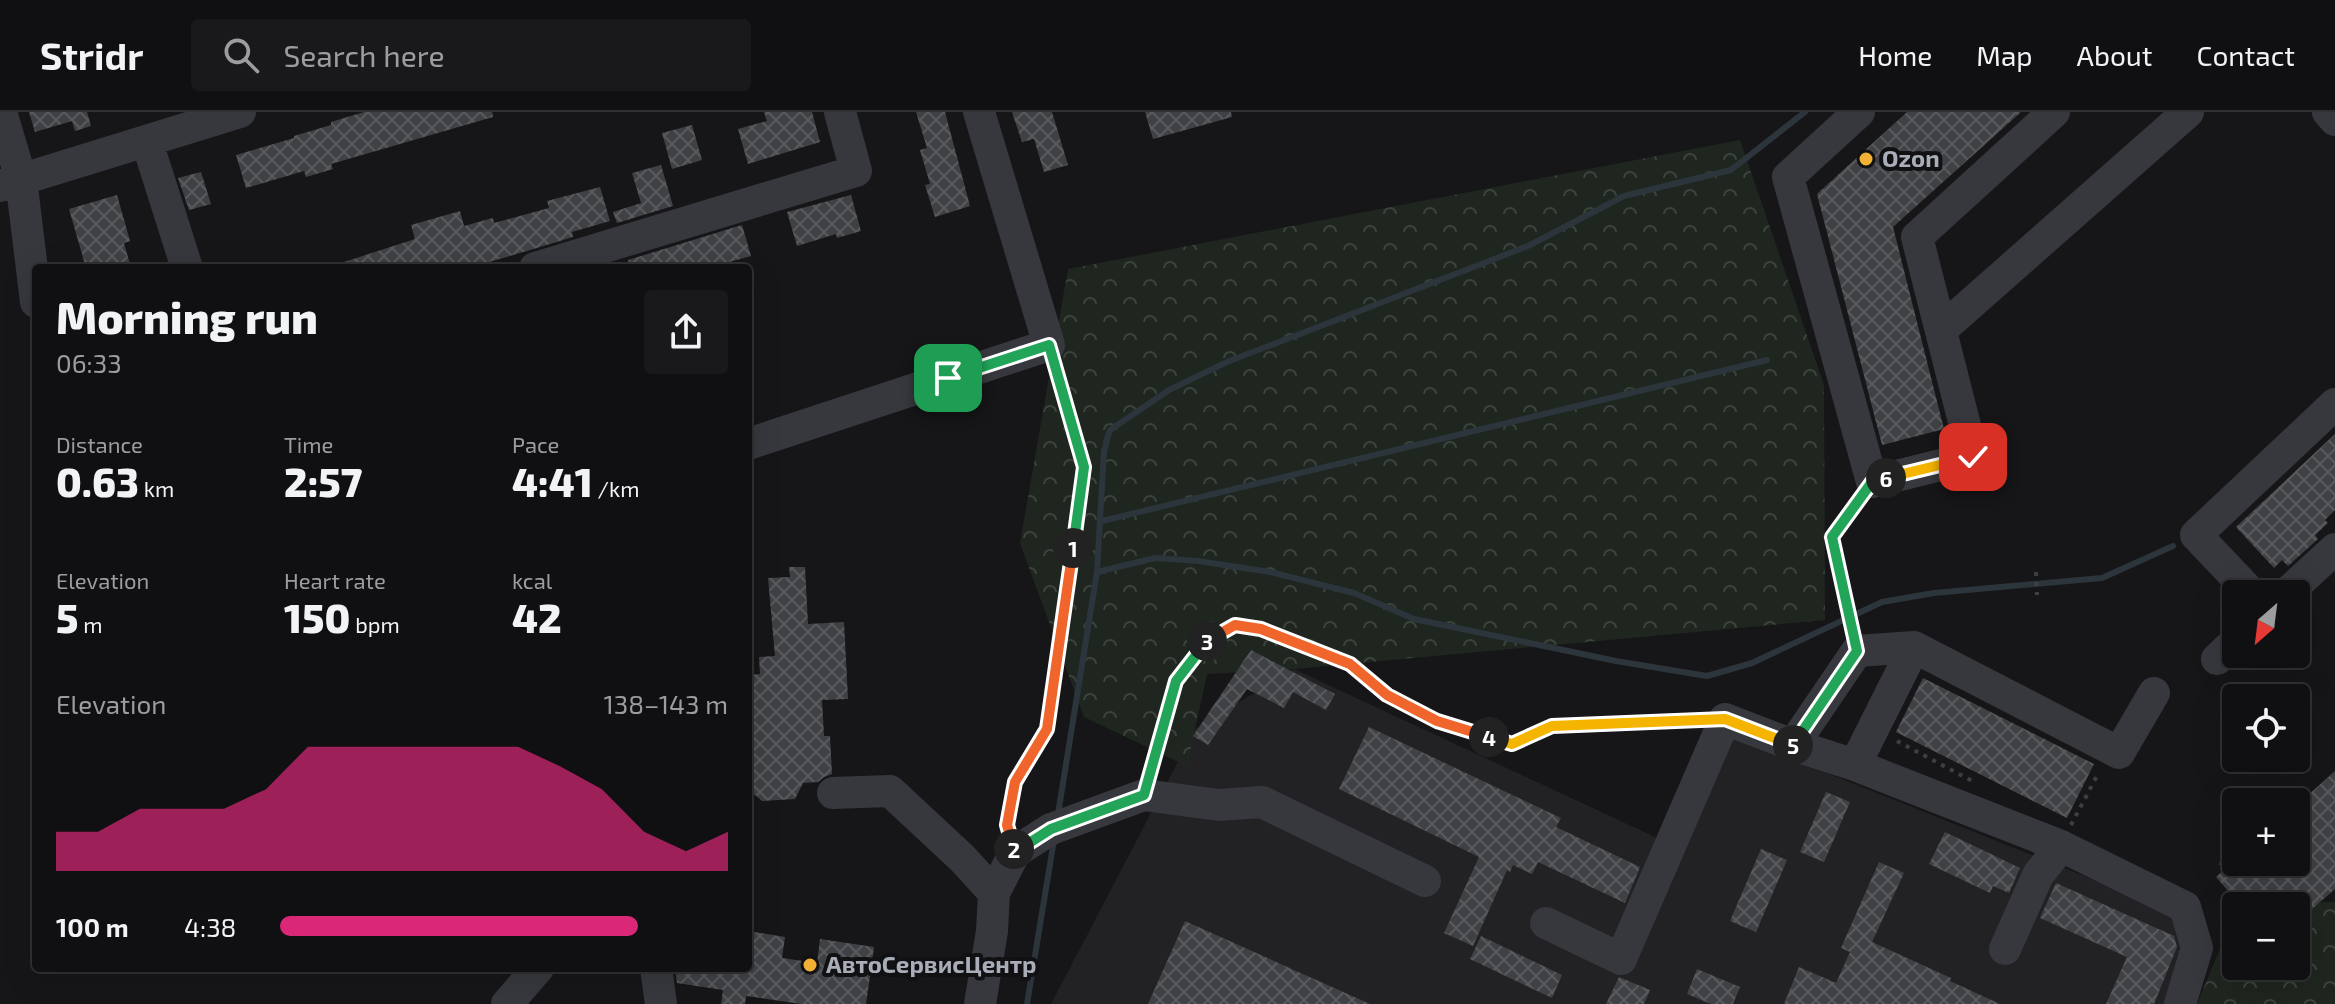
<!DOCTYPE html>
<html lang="en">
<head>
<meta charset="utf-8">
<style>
  :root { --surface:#101012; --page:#19191b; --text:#f1f3f6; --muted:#9c9d9f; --line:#303032; --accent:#db2777 }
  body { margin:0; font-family:"Exo 2",sans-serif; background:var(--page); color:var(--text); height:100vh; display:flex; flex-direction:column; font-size:30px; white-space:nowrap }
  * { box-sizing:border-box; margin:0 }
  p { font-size:26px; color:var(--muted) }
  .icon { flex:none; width:44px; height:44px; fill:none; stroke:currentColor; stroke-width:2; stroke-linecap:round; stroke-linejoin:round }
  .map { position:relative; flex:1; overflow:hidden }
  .details { position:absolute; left:32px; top:152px; width:720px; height:708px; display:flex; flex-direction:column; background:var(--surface); border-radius:8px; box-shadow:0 8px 32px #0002,0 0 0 2px var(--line) }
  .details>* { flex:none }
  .needle { width:52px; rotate:208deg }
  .fabs { position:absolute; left:2222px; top:468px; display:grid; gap:16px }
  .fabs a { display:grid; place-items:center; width:88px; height:88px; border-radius:8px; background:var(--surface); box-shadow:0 8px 32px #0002,0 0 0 2px var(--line); font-size:40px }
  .pin { position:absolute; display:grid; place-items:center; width:68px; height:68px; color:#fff; margin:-34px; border-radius:16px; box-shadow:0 4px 12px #0006 }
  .km { position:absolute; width:40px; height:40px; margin:-20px; border-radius:50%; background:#222; color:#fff; font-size:22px; line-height:40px; text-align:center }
  .round { display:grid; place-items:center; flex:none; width:84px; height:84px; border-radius:8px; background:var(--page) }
  .overview { display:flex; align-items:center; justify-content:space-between; height:136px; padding:0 24px }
  h1 { font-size:44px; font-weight:800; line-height:60px }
  .stats { display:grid; grid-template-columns:repeat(3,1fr); gap:12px; height:136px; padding:8px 24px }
  .stats div { display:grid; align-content:center }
  .stats b { font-size:40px; font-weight:800 }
  .stats small { font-size:22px; font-weight:400 }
  .stats p { font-size:22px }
  .chart { height:224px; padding:16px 24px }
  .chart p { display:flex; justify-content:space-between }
  .chart svg { width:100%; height:144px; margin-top:8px; fill:var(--accent); opacity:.7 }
  ul { padding:0 24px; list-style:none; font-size:26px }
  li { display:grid; grid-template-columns:128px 96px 1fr; align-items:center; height:60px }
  li i { height:20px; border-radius:10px; background:var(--accent) }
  header { display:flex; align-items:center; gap:48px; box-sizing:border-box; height:112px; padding:0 40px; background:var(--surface); border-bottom:2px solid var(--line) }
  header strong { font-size:38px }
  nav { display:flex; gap:44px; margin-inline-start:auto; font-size:28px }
  .search { width:560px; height:72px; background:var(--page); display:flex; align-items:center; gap:20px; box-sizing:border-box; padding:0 28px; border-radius:8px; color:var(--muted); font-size:30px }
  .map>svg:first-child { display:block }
  .built { fill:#222225 }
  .forest { fill:url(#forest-crowns) }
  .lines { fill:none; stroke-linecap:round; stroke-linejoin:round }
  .stream { stroke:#2c353c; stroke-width:6 }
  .building { fill:url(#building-cross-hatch) }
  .minor-tunnel { stroke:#333438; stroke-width:32; stroke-dasharray:32 16; stroke-linecap:butt }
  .path { stroke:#3d3f44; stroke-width:4; stroke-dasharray:4 6; stroke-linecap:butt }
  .minor { stroke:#37383d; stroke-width:32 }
  .split-1-casing { stroke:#fff; stroke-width:16 }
  .split-2-casing { stroke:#fff; stroke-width:16 }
  .split-3-casing { stroke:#fff; stroke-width:16 }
  .split-4-casing { stroke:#fff; stroke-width:16 }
  .split-5-casing { stroke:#fff; stroke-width:16 }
  .split-6-casing { stroke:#fff; stroke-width:16 }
  .split-7-casing { stroke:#fff; stroke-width:16 }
  .split-1 { stroke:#22a559; stroke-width:10 }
  .split-2 { stroke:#f0652b; stroke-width:10 }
  .split-3 { stroke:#22a559; stroke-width:10 }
  .split-4 { stroke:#f0652b; stroke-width:10 }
  .split-5 { stroke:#f5b400; stroke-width:10 }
  .split-6 { stroke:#22a559; stroke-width:10 }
  .split-7 { stroke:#f5b400; stroke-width:10 }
  .poi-dot { fill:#f2b134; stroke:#111113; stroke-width:3 }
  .labels { text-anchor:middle; stroke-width:8; stroke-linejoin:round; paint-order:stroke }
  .poi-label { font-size:24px; font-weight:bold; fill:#a8adb8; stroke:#111113; text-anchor:start }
</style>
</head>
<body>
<header>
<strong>Stridr</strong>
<div class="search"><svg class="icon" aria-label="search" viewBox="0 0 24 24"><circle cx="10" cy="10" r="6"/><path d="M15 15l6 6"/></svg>Search here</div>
<nav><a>Home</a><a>Map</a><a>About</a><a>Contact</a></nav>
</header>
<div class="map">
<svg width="2335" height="892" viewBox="0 0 2335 892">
  <defs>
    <pattern id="forest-crowns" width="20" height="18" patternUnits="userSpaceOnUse" patternTransform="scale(2)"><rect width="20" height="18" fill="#1e261f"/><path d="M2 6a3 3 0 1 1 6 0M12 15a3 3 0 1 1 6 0" fill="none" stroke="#3c433d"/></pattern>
    <pattern id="building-cross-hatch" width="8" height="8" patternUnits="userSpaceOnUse" patternTransform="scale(2)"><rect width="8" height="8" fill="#404145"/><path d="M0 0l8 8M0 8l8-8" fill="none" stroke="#595a5e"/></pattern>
  </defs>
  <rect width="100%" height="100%" fill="#161618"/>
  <path class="built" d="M 1294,557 L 1670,732 L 1725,620 L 2169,798 L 2188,829 L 2167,892 L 1051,892 L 1195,617 Z"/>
  <path class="forest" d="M 1740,28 L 1824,273 L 1825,508 L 1294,557 L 1207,562 L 1187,654 L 1084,605 L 1020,431 L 1068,157 Z
    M 2335,790 L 2335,892 L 2197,892 L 2236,798 L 2236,854 L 2296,854 L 2296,794 L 2238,794 L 2238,792 Z"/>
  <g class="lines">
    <path class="stream" d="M 1106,330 L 1110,318 L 1169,278 L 1227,250 L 1528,134 L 1624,84 L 1731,58 L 1805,0
      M 1102,409 L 1767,248
      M 1097,460 L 1155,446 L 1198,449 L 1270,460 L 1354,481 L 1414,507 L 1616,549 L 1707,564 L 1752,551 L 1882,490 L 1934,481 L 2102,466 L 2173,434
      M 1058,702 L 1097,460 L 1104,339 L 1107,329
      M 1027,892 L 1054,728"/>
  </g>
  <path class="building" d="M 29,0 L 87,0 L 91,14 L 75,19 L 72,9 L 35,20 Z
    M 364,0 L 492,0 L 493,5 L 331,52 L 333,57 L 306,65 L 304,59 L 246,76 L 236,43 L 294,26 L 294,24 L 331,13 L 331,10 Z
    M 764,0 L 812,0 L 820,30 L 748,52 L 738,17 L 767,9 Z
    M 916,0 L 945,0 L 970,94 L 935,105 L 925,73 L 930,72 L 920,38 L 927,36 Z
    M 1012,0 L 1052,0 L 1068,53 L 1044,60 L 1034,27 L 1022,30 Z
    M 1145,0 L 1231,0 L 1232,5 L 1153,27 Z
    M 1907,0 L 2021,0 L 1893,115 L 1944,317 L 1882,333 L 1817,82 Z
    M 692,13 L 702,48 L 672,57 L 662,21 Z
    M 661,53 L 673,94 L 617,111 L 613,100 L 641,91 L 632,61 Z
    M 201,60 L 211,92 L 189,98 L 178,66 Z
    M 600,75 L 610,109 L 572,120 L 573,125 L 527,139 L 468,156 L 338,156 L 338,152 L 415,127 L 411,113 L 460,99 L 464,114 L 493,106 L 494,111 L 549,96 L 547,89 Z
    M 117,83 L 130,129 L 124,131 L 131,156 L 86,156 L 69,97 Z
    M 851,83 L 861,119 L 837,126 L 836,122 L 797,134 L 787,100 Z
    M 742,113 L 751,144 L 708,156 L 630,156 L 628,148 Z
    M 2335,322 L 2335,398 L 2325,408 L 2328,411 L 2315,423 L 2318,427 L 2288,454 L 2282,448 L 2274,456 L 2236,415 Z
    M 789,455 L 805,455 L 808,512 L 844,510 L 848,587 L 822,588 L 824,624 L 830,624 L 832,662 L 824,665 L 818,670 L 803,671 L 795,687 L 762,689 L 748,677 L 748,563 L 760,562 L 759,545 L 775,544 L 768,466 L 790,465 Z
    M 1251,538 L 1335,582 L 1326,598 L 1293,580 L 1284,596 L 1247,577 L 1208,633 L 1193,624 Z
    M 1923,566 L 2094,652 L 2067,706 L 1896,620 Z
    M 1369,615 L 1561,706 L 1556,715 L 1640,755 L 1625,791 L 1538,750 L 1532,762 L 1513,753 L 1510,760 L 1507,758 L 1473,834 L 1444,821 L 1479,745 L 1339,677 Z
    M 2335,659 L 2335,777 L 2296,811 L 2296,794 L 2241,794 L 2216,765 L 2232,750 L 2296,750 L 2296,694 Z
    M 1826,680 L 1850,690 L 1824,750 L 1800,740 Z
    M 1945,720 L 2020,756 L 2009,781 L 1993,774 L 1990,781 L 1929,752 Z
    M 1761,737 L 1787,748 L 1756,820 L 1730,809 Z
    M 1879,750 L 1904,761 L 1872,830 L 1951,866 L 1950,869 L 2000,892 L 1784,892 L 1799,855 L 1836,871 L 1850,840 L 1841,836 Z
    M 2056,771 L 2174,824 L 2177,835 L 2154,892 L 2106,892 L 2127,845 L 2040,806 Z
    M 1185,809 L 1370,892 L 1148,892 Z
    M 748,819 L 785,825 L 782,846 L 817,851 L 820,827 L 874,835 L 866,892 L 801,892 L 746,884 L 745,892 L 721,892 L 723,878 L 677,871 L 675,856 L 748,856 Z
    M 1481,824 L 1562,863 L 1552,886 L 1470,847 Z
    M 1697,857 L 1740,875 L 1733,892 L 1711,892 L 1687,882 Z
    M 1619,865 L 1650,878 L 1644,892 L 1606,892 Z"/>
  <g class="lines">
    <path class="minor-tunnel" d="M 2233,759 L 2237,750"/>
    <path class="path" d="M 2036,460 L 2037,483
      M 1852,516 L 1832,425 L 1857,391
      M 1897,629 L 1974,670
      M 1151,659 L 1176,569 L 1209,527 L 1235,513 L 1261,517 L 1350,552 L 1387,583 L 1437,609 L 1512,632 L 1552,614 L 1699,608
      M 2071,713 L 2099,660
      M 1007,714 L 1015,670 L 1047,617 L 1084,355 L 1056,259"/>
    <path class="minor" d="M 1,0 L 21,67 L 36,190
      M 1859,0 L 1788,65 L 1872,370 L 1973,345 L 1917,125 L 2054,0
      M 2328,0 L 2335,8
      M 147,30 L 187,156
      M 0,74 L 240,0
      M 535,156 L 856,59 L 840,0
      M 1941,218 L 2188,0
      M 748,332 L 1049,233 L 979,0
      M 2252,482 L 2196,423 L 2335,292
      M 2286,482 L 2335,437
      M 2217,547 L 2236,529
      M 1793,633 L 1857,539 L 1914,535
      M 1855,653 L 1914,535 L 2119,641 L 2154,581
      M 833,681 L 890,679 L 962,746 L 994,781
      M 1546,811 L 1621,847 L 1725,607 L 1793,633 L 1855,653 L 2061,734 L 2185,795 L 2197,836 L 2180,892
      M 2005,837 L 2038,763 L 2061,734
      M 656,856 L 661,892
      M 507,892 L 538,856
      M 980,892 L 992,819 L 994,781 L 1015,740 L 1051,717 L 1144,683 L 1219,693 L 1262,690 L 1425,769"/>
  </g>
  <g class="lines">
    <defs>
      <path id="split-1" d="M 948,266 L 1049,233 L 1084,355 L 1073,436"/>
      <path id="split-2" d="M 1014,737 L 1007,713 L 1015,670 L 1047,617 L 1073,436"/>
      <path id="split-3" d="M 1014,737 L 1015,740 L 1051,717 L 1144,683 L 1176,569 L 1207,529"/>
      <path id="split-4" d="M 1207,529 L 1235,513 L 1261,517 L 1350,552 L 1387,583 L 1437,609 L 1489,625"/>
      <path id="split-5" d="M 1489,625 L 1512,632 L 1552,614 L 1725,607 L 1793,633"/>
      <path id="split-6" d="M 1793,633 L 1857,539 L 1832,425 L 1872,370 L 1886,366"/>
      <path id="split-7" d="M 1886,366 L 1973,345"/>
    </defs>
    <use href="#split-1" class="split-1-casing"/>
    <use href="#split-2" class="split-2-casing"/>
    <use href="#split-3" class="split-3-casing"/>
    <use href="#split-4" class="split-4-casing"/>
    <use href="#split-5" class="split-5-casing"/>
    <use href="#split-6" class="split-6-casing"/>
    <use href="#split-7" class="split-7-casing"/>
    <use href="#split-1" class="split-1"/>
    <use href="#split-2" class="split-2"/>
    <use href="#split-3" class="split-3"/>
    <use href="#split-4" class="split-4"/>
    <use href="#split-5" class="split-5"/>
    <use href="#split-6" class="split-6"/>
    <use href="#split-7" class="split-7"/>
  </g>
  <g class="poi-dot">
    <circle cx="1866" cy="47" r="8"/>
    <circle cx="810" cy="853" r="8"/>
  </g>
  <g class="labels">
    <g class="poi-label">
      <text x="1882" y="55">Ozon</text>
      <text x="826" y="861">АвтоСервисЦентр</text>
    </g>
  </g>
</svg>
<div class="fabs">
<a><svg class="needle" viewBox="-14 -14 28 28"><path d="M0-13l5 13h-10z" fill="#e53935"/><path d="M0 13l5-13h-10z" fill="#9c9d9f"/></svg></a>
<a><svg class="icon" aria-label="locate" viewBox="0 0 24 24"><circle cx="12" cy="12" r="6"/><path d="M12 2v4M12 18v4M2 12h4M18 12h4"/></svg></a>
<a>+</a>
<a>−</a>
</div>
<div class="pin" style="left:948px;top:266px;background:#1e9e55"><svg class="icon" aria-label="arrive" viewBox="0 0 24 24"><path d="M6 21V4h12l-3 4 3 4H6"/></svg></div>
<div class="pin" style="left:1973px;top:345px;background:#d93025"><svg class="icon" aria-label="check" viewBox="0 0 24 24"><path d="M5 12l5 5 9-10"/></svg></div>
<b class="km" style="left:1073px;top:436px">1</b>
<b class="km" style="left:1014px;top:737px">2</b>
<b class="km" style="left:1207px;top:529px">3</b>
<b class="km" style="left:1489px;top:625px">4</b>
<b class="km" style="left:1793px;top:633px">5</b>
<b class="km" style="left:1886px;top:366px">6</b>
<section class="details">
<div class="overview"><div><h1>Morning run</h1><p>06:33</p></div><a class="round"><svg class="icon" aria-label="share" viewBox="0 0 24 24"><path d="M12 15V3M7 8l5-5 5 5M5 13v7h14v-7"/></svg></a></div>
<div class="stats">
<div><p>Distance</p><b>0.63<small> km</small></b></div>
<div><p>Time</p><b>2:57</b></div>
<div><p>Pace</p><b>4:41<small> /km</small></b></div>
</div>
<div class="stats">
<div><p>Elevation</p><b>5<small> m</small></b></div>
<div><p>Heart rate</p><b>150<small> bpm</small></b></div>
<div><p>kcal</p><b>42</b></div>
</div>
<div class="chart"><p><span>Elevation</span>138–143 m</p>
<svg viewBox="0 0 160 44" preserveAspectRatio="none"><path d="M0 44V32L10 32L20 25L30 25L40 25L50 19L60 6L70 6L80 6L90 6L100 6L110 6L120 12L130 19L140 32L150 38L160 32V44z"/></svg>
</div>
<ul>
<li><b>100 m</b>4:38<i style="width:80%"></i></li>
</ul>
</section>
</div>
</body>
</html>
